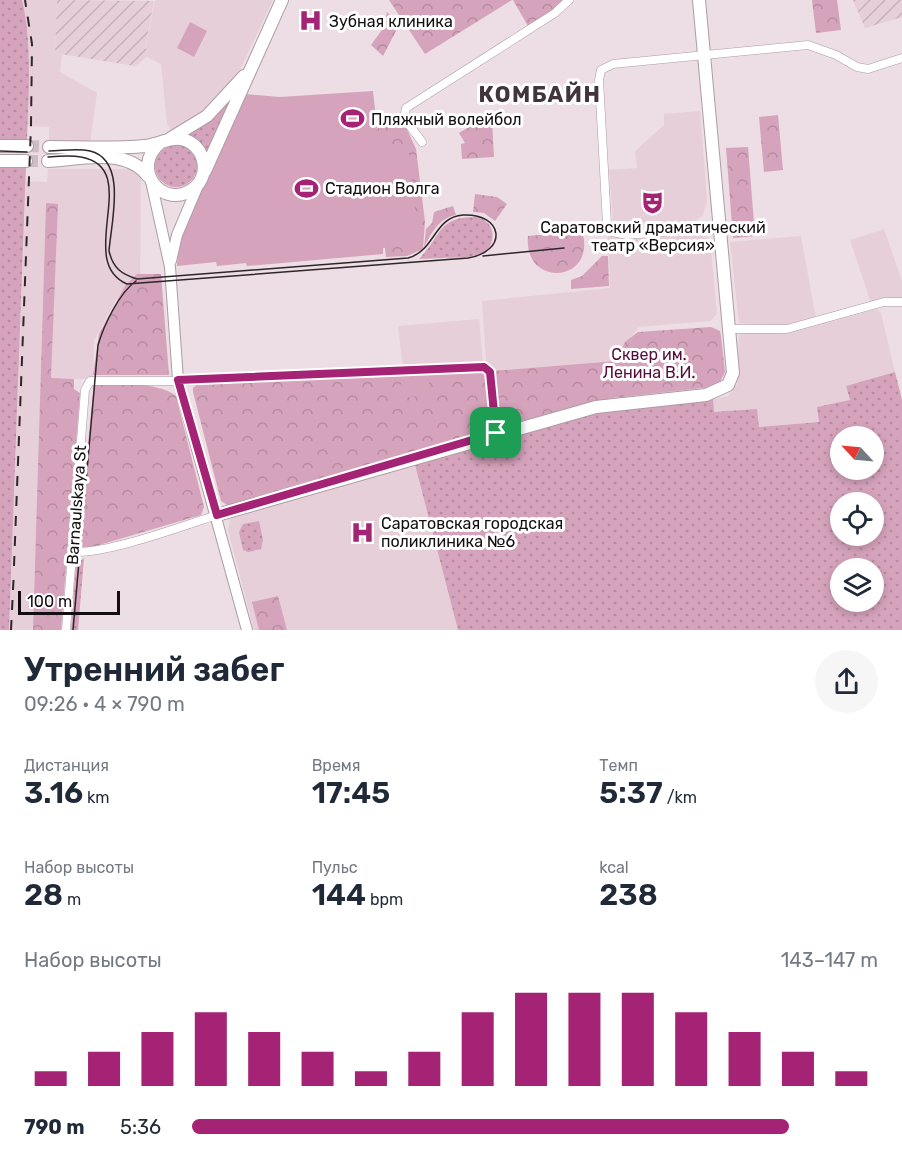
<!DOCTYPE html>
<html lang="ru">
<head>
<meta charset="utf-8">
<style>
  :root { --surface:#fff; --page:#f6f6f7; --text:#1f2937; --muted:#747a83; --accent:#a42374 }
  body { margin:0; font-family:Rubik,sans-serif; background:var(--page); color:var(--text); height:100vh; display:flex; flex-direction:column; font-size:22px; white-space:nowrap }
  * { box-sizing:border-box; margin:0 }
  p { font-size:20px; color:var(--muted) }
  .icon { flex:none; width:33px; height:33px; fill:none; stroke:currentColor; stroke-width:2; stroke-linecap:round; stroke-linejoin:round }
  .map { position:relative; height:630px; overflow:hidden }
  .details { display:flex; flex-direction:column; background:var(--surface); flex:1 }
  .details>* { flex:none }
  .needle { width:39px; rotate:296deg }
  .tools { position:absolute; left:830px; top:426px; display:grid; gap:12px }
  .tools a { display:grid; place-items:center; width:54px; height:54px; border-radius:50%; background:var(--surface); box-shadow:0 3px 9px #0003; font-size:30px }
  .scale { position:absolute; left:18px; bottom:15px; width:102px; box-sizing:border-box; padding-left:6px; border:3px solid #130e10; border-top:0; font-size:16px; line-height:21px; white-space:nowrap; color:#130e10; -webkit-text-stroke:4px #fff; paint-order:stroke }
  .pin { position:absolute; display:grid; place-items:center; width:51px; height:51px; color:#fff; margin:-26px; border-radius:12px; box-shadow:0 3px 9px #0006 }
  .round { display:grid; place-items:center; flex:none; width:63px; height:63px; border-radius:32px; background:var(--page) }
  .summary { display:flex; align-items:center; justify-content:space-between; height:102px; padding:0 24px }
  h1 { font-size:33px; font-weight:600; line-height:45px }
  .metrics { display:grid; grid-template-columns:repeat(3,1fr); gap:9px; height:102px; padding:6px 24px }
  .metrics div { display:grid; align-content:center }
  .metrics b { font-size:30px; font-weight:600 }
  .metrics small { font-size:16px; font-weight:400 }
  .metrics p { font-size:16px }
  .chart { height:168px; padding:12px 24px }
  .chart p { display:flex; justify-content:space-between }
  .chart svg { width:100%; height:108px; margin-top:6px; stroke:var(--accent); stroke-width:6 }
  ul { padding:0 24px; list-style:none; font-size:20px }
  li { display:grid; grid-template-columns:96px 72px 1fr; align-items:center; height:45px }
  li i { height:15px; border-radius:8px; background:var(--accent) }
  .map>svg:first-child { display:block }
  .built { fill:#e7cfda }
  .industrial { fill:url(#industrial-furrows) }
  .grass { fill:url(#grass-dots); fill-rule:evenodd }
  .forest { fill:url(#forest-crowns) }
  .pitch { fill:#d5a3bc }
  .lines { fill:none; stroke-linecap:round; stroke-linejoin:round }
  .primary-tunnel { stroke:#ccbec4; stroke-width:12; stroke-dasharray:12 6; stroke-linecap:butt }
  .minor-casing { stroke:#ac9da4; stroke-width:9 }
  .secondary-casing { stroke:#ac9da4; stroke-width:12 }
  .primary-casing { stroke:#ac9da4; stroke-width:14 }
  .minor { stroke:#fff; stroke-width:8 }
  .secondary { stroke:#fff; stroke-width:10 }
  .primary { stroke:#fff; stroke-width:12 }
  .tram { stroke:#2e272a; stroke-width:1.5 }
  .rail { stroke:#2e272a; stroke-width:2; stroke-dasharray:10 10; stroke-linecap:butt }
  .route-casing { stroke:#fff; stroke-width:12 }
  .route { stroke:#a42374; stroke-width:8 }
  .labels { text-anchor:middle; stroke-width:6; stroke-linejoin:round; paint-order:stroke }
  .poi-label { font-size:16px; fill:#130e10; stroke:#fff; text-anchor:start }
  .park-label { font-size:16px; fill:#550c3b; stroke:#fff }
  .street-label { font-size:16px; fill:#130e10; stroke:#fff }
  .district-label { font-size:22px; font-weight:bold; letter-spacing:1.5px; fill:#41353b; stroke:#fff }
</style>
</head>
<body>
<div class="map">
<svg width="902" height="630" viewBox="0 0 902 630">
  <defs>
    <pattern id="industrial-furrows" width="10" height="10" patternUnits="userSpaceOnUse" patternTransform="scale(1.5)"><rect width="10" height="10" fill="#e7cfda"/><path d="M-1 1l2-2M0 10L10 0M9 11l2-2" fill="none" stroke="#c5b1ba"/></pattern>
    <pattern id="grass-dots" width="8" height="8" patternUnits="userSpaceOnUse" patternTransform="scale(1.5)"><rect width="8" height="8" fill="#d5a3bc"/><path d="M2 2h.1M6 6h.1" fill="none" stroke="#b68ba1" stroke-width="1.8" stroke-linecap="round"/></pattern>
    <pattern id="forest-crowns" width="20" height="18" patternUnits="userSpaceOnUse" patternTransform="scale(1.5)"><rect width="20" height="18" fill="#d5a3bc"/><path d="M2 6a3 3 0 1 1 6 0M12 15a3 3 0 1 1 6 0" fill="none" stroke="#b68ba1"/></pattern>
  </defs>
  <rect width="100%" height="100%" fill="#eddde4"/>
  <path class="built" d="M 22,0 L 57,0 L 55,53 L 62,54 L 60,72 L 97,93 L 90,144 L 49,143 L 49,127 L 27,126 L 29,43 Z
    M 158,0 L 273,0 L 236,78 L 216,103 L 172,133 L 167,123 L 161,64 L 147,57 L 149,51 L 145,49 L 155,1 Z
    M 700,111 L 707,200 L 703,215 L 693,223 L 672,229 L 628,233 L 618,228 L 613,220 L 609,170 L 637,168 L 635,151 L 664,125 L 664,114 Z
    M 48,169 L 141,169 L 140,287 L 117,298 L 94,341 L 93,379 L 50,379 L 46,204 L 33,630 L 9,630 L 26,181 L 47,182 Z
    M 884,229 L 902,281 L 902,298 L 871,303 L 850,240 Z
    M 608,235 L 626,239 L 701,235 L 710,239 L 717,314 L 710,321 L 639,327 L 620,351 L 616,361 L 492,371 L 486,361 L 482,301 L 610,288 Z
    M 801,236 L 816,319 L 787,326 L 739,323 L 730,242 Z
    M 877,309 L 881,313 L 895,372 L 846,386 L 850,400 L 819,422 L 759,427 L 713,412 L 713,399 L 728,396 L 738,383 L 739,336 L 743,331 L 789,333 Z
    M 479,319 L 483,364 L 403,368 L 398,326 Z
    M 414,461 L 458,630 L 254,630 L 228,530 L 230,520 L 234,516 Z"/>
  <path class="industrial" d="M 57,0 L 154,1 L 145,48 L 149,51 L 147,57 L 135,66 L 55,53 Z
    M 853,0 L 902,0 L 902,17 L 865,28 Z"/>
  <path class="grass" d="M 0,0 L 22,0 C 33,46 28,95 27,142 L 0,141 Z
    M 240,87 L 208,155 L 199,140 L 188,135 Z
    M155 166a21 21 0 1 1 42 0a21 21 0 1 1-42 0Z
    M 0,164 L 26,165 L 9,630 L 0,630 Z
    M 478,217 C 495,223 497,240 485,253 L 468,257 L 419,259 C 442,236 437,216 478,217 Z
    M 895,372 L 902,400 L 902,630 L 458,630 L 414,461 L 613,409 L 713,399 L 714,412 L 757,409 L 759,427 L 819,422 L 817,407 L 850,400 L 846,386 ZM 840,436 L 873,436 L 873,470 L 840,470 ZM 840,502 L 873,502 L 873,536 L 840,536 ZM 840,568 L 873,568 L 873,602 L 840,602 Z
    M 259,521 L 263,540 L 261,549 L 248,552 L 243,550 L 239,532 L 243,524 Z
    M 84,558 L 78,630 L 71,630 L 76,564 Z"/>
  <path class="forest" d="M 389,0 L 512,0 L 425,54 Z
    M 513,0 L 563,0 L 559,7 L 528,26 Z
    M 812,0 L 837,0 L 841,30 L 816,33 Z
    M 387,12 L 399,25 L 383,56 L 371,45 L 384,27 Z
    M 498,109 L 499,114 L 492,120 L 494,157 L 462,159 L 461,144 L 465,143 L 459,133 Z
    M 778,115 L 783,170 L 764,172 L 759,117 Z
    M 404,123 L 416,149 L 425,222 L 423,249 L 407,256 L 386,257 L 373,133 L 379,127 Z
    M 748,147 L 755,236 L 733,238 L 726,148 Z
    M 475,194 L 497,197 L 507,204 L 495,221 L 484,213 L 473,212 Z
    M 46,203 L 58,204 L 51,378 L 74,379 L 74,389 L 80,393 L 61,630 L 33,630 Z
    M 453,206 L 456,215 C 438,219 433,231 424,247 L 426,229 L 432,223 L 434,212 Z
    M 582,231 C 598,283 523,289 528,236 Z
    M 602,256 L 608,256 L 609,286 L 571,289 L 571,280 L 582,276 Z
    M 137,274 L 161,274 L 169,375 L 93,375 L 99,334 L 125,286 Z
    M 711,327 L 720,331 L 721,336 L 725,372 L 719,384 L 712,387 L 612,398 L 498,427 L 492,371 L 616,361 L 625,342 L 638,332 Z
    M 483,370 L 489,376 L 493,424 L 489,432 L 230,507 L 221,501 L 193,392 L 193,388 L 200,382 Z
    M 94,384 C 113,382 163,383 176,396 L 204,507 L 201,515 L 89,548 L 80,546 L 78,543 Z
    M 278,596 L 287,630 L 259,630 L 252,602 Z"/>
  <path class="pitch" d="M 190,22 L 207,31 L 194,57 L 177,48 Z
    M 373,91 L 378,137 L 409,154 L 419,244 L 383,248 L 383,254 L 247,266 L 246,263 L 217,266 L 216,262 L 177,266 C 179,217 223,141 245,94 L 280,97 Z
    M 429,380 L 430,395 L 402,398 L 401,382 Z"/>
  <g class="lines">
    <path class="primary-tunnel" d="M 27,146 L 49,147
      M 26,161 L 48,161"/>
    <defs>
      <path id="minor" d="M 422,142 L 404,118 L 406,108 L 555,13 L 569,0
        M 721,227 L 627,235 L 612,232 L 607,224 L 599,80 L 601,70 L 613,64 L 808,45 L 836,55 L 857,67 L 868,69 L 902,58
        M 730,329 L 787,329 L 884,302 L 902,302
        M 73,552 C 111,553 179,527 217,515
        M 66,630 L 85,390 L 90,381 L 192,381 L 484,367 L 491,372 L 496,433"/>
      <path id="secondary" d="M 151,181 L 170,267 L 178,380 L 247,630
        M 171,261 L 177,235 L 199,183"/>
      <path id="primary" d="M 171,138 L 207,116 L 244,76
        M 0,146 L 27,146
        M 49,147 C 81,147 113,149 145,146 C 157,145 169,137 181,139 C 204,143 212,174 194,188 C 164,212 129,169 160,143
        M 0,161 L 26,161
        M 48,161 C 81,159 126,147 148,176
        M 205,171 L 282,0
        M 217,515 L 596,407 L 706,395 L 728,385 L 733,373 L 699,0"/>
    </defs>
    <use href="#minor" class="minor-casing"/>
    <use href="#secondary" class="secondary-casing"/>
    <use href="#primary" class="primary-casing"/>
    <use href="#minor" class="minor"/>
    <use href="#secondary" class="secondary"/>
    <use href="#primary" class="primary"/>
    <path class="tram" d="M 0,151 L 27,152
      M 48,157 C 59,156 71,155 81,157 C 144,168 74,261 127,284 L 468,258 C 509,251 503,213 463,215 C 434,217 435,251 408,258 L 137,279 C 121,274 113,268 109,251 C 111,223 128,160 90,151 C 77,148 62,151 49,151
      M 483,256 L 564,248
      M 73,630 L 98,345 C 104,325 119,293 136,281"/>
    <path class="rail" d="M 14,566 L 31,126 L 32,44 L 25,0
      M 11,630 L 14,570"/>
  </g>
  <g class="lines">
    <defs>
      <path id="route" d="M 484,367 L 490,372 L 496,433 L 217,515 L 178,380 Z"/>
    </defs>
    <use href="#route" class="route-casing"/>
    <use href="#route" class="route"/>
  </g>
  <defs>
    <symbol id="hospital-bare" viewBox="-9 -9 18 18"><path d="M-5-5h3v3.5h4V-5h3V5h-3V1.5h-4V5h-3Z" fill="#a42374" stroke="#fff" stroke-width="2.5" paint-order="stroke"/></symbol>
    <symbol id="stadium-bare" viewBox="-9 -9 18 18"><path d="M0-5a6.5 5 0 1 0 0 10a6.5 5 0 1 0 0-10ZM-3.5-1.8h7v3.6h-7Z" fill="#a42374" stroke="#fff" stroke-width="2.5" paint-order="stroke"/></symbol>
    <symbol id="theatre-bare" viewBox="-9 -9 18 18"><path d="M-5-5.5Q0-4 5-5.5V0Q5 5 0 6Q-5 5-5 0ZM-3.3-2.5H-1v1.5H-3.3ZM1-2.5H3.3v1.5H1ZM-2.8 1Q0 5.5 2.8 1Z" fill="#a42374" stroke="#fff" stroke-width="2.5" paint-order="stroke"/></symbol>
  </defs>
  <g fill-rule="evenodd">
    <use href="#hospital-bare" x="294" y="4" width="33" height="33"/>
    <use href="#stadium-bare" x="336" y="102" width="33" height="33"/>
    <use href="#stadium-bare" x="290" y="172" width="33" height="33"/>
    <use href="#theatre-bare" x="636" y="186" width="33" height="33"/>
    <use href="#hospital-bare" x="346" y="516" width="33" height="33"/>
  </g>
  <g class="labels">
    <g class="poi-label">
      <text x="329" y="27">Зубная клиника</text>
      <text x="371" y="125">Пляжный волейбол</text>
      <text x="325" y="194">Стадион Волга</text>
      <text x="653" y="233" text-anchor="middle">Саратовский драматический<tspan x="653" dy="18">театр «Версия»</tspan></text>
      <text x="381" y="529">Саратовская городская<tspan x="381" dy="18">поликлиника №6</tspan></text>
    </g>
    <g class="park-label">
      <text x="649" y="360">Сквер им.<tspan x="649" dy="18">Ленина В.И.</tspan></text>
    </g>
    <g class="street-label">
      <text transform="translate(76 505) rotate(-86)" y="6">Barnaulskaya St</text>
    </g>
    <g class="district-label">
      <text x="540" y="102">КОМБАЙН</text>
    </g>
  </g>
</svg>
<div class="tools">
<a><svg class="needle" viewBox="-14 -14 28 28"><path d="M0-13l5 13h-10z" fill="#e53935"/><path d="M0 13l5-13h-10z" fill="#747a83"/></svg></a>
<a><svg class="icon" aria-label="locate" viewBox="0 0 24 24"><circle cx="12" cy="12" r="6"/><path d="M12 2v4M12 18v4M2 12h4M18 12h4"/></svg></a>
<a><svg class="icon" aria-label="layers" viewBox="0 0 24 24"><path d="M12 4l9 5-9 5-9-5zM3 14l9 5 9-5"/></svg></a>
</div>
<div class="scale">100 m</div>
<div class="pin" style="left:496px;top:433px;background:#1e9e55"><svg class="icon" aria-label="arrive" viewBox="0 0 24 24"><path d="M6 21V4h12l-3 4 3 4H6"/></svg></div>
</div>
<section class="details">
<div class="summary"><div><h1>Утренний забег</h1><p>09:26 · 4 × 790 m</p></div><a class="round"><svg class="icon" aria-label="share" viewBox="0 0 24 24"><path d="M12 15V3M7 8l5-5 5 5M5 13v7h14v-7"/></svg></a></div>
<div class="metrics">
<div><p>Дистанция</p><b>3.16<small> km</small></b></div>
<div><p>Время</p><b>17:45</b></div>
<div><p>Темп</p><b>5:37<small> /km</small></b></div>
</div>
<div class="metrics">
<div><p>Набор высоты</p><b>28<small> m</small></b></div>
<div><p>Пульс</p><b>144<small> bpm</small></b></div>
<div><p>kcal</p><b>238</b></div>
</div>
<div class="chart"><p><span>Набор высоты</span>143–147 m</p>
<svg viewBox="0 0 160 44" preserveAspectRatio="none"><path d="M5 44V38M15 44V30M25 44V22M35 44V14M45 44V22M55 44V30M65 44V38M75 44V30M85 44V14M95 44V6M105 44V6M115 44V6M125 44V14M135 44V22M145 44V30M155 44V38"/></svg>
</div>
<ul>
<li><b>790 m</b>5:36<i style="width:87%"></i></li>
</ul>
</section>
</body>
</html>
